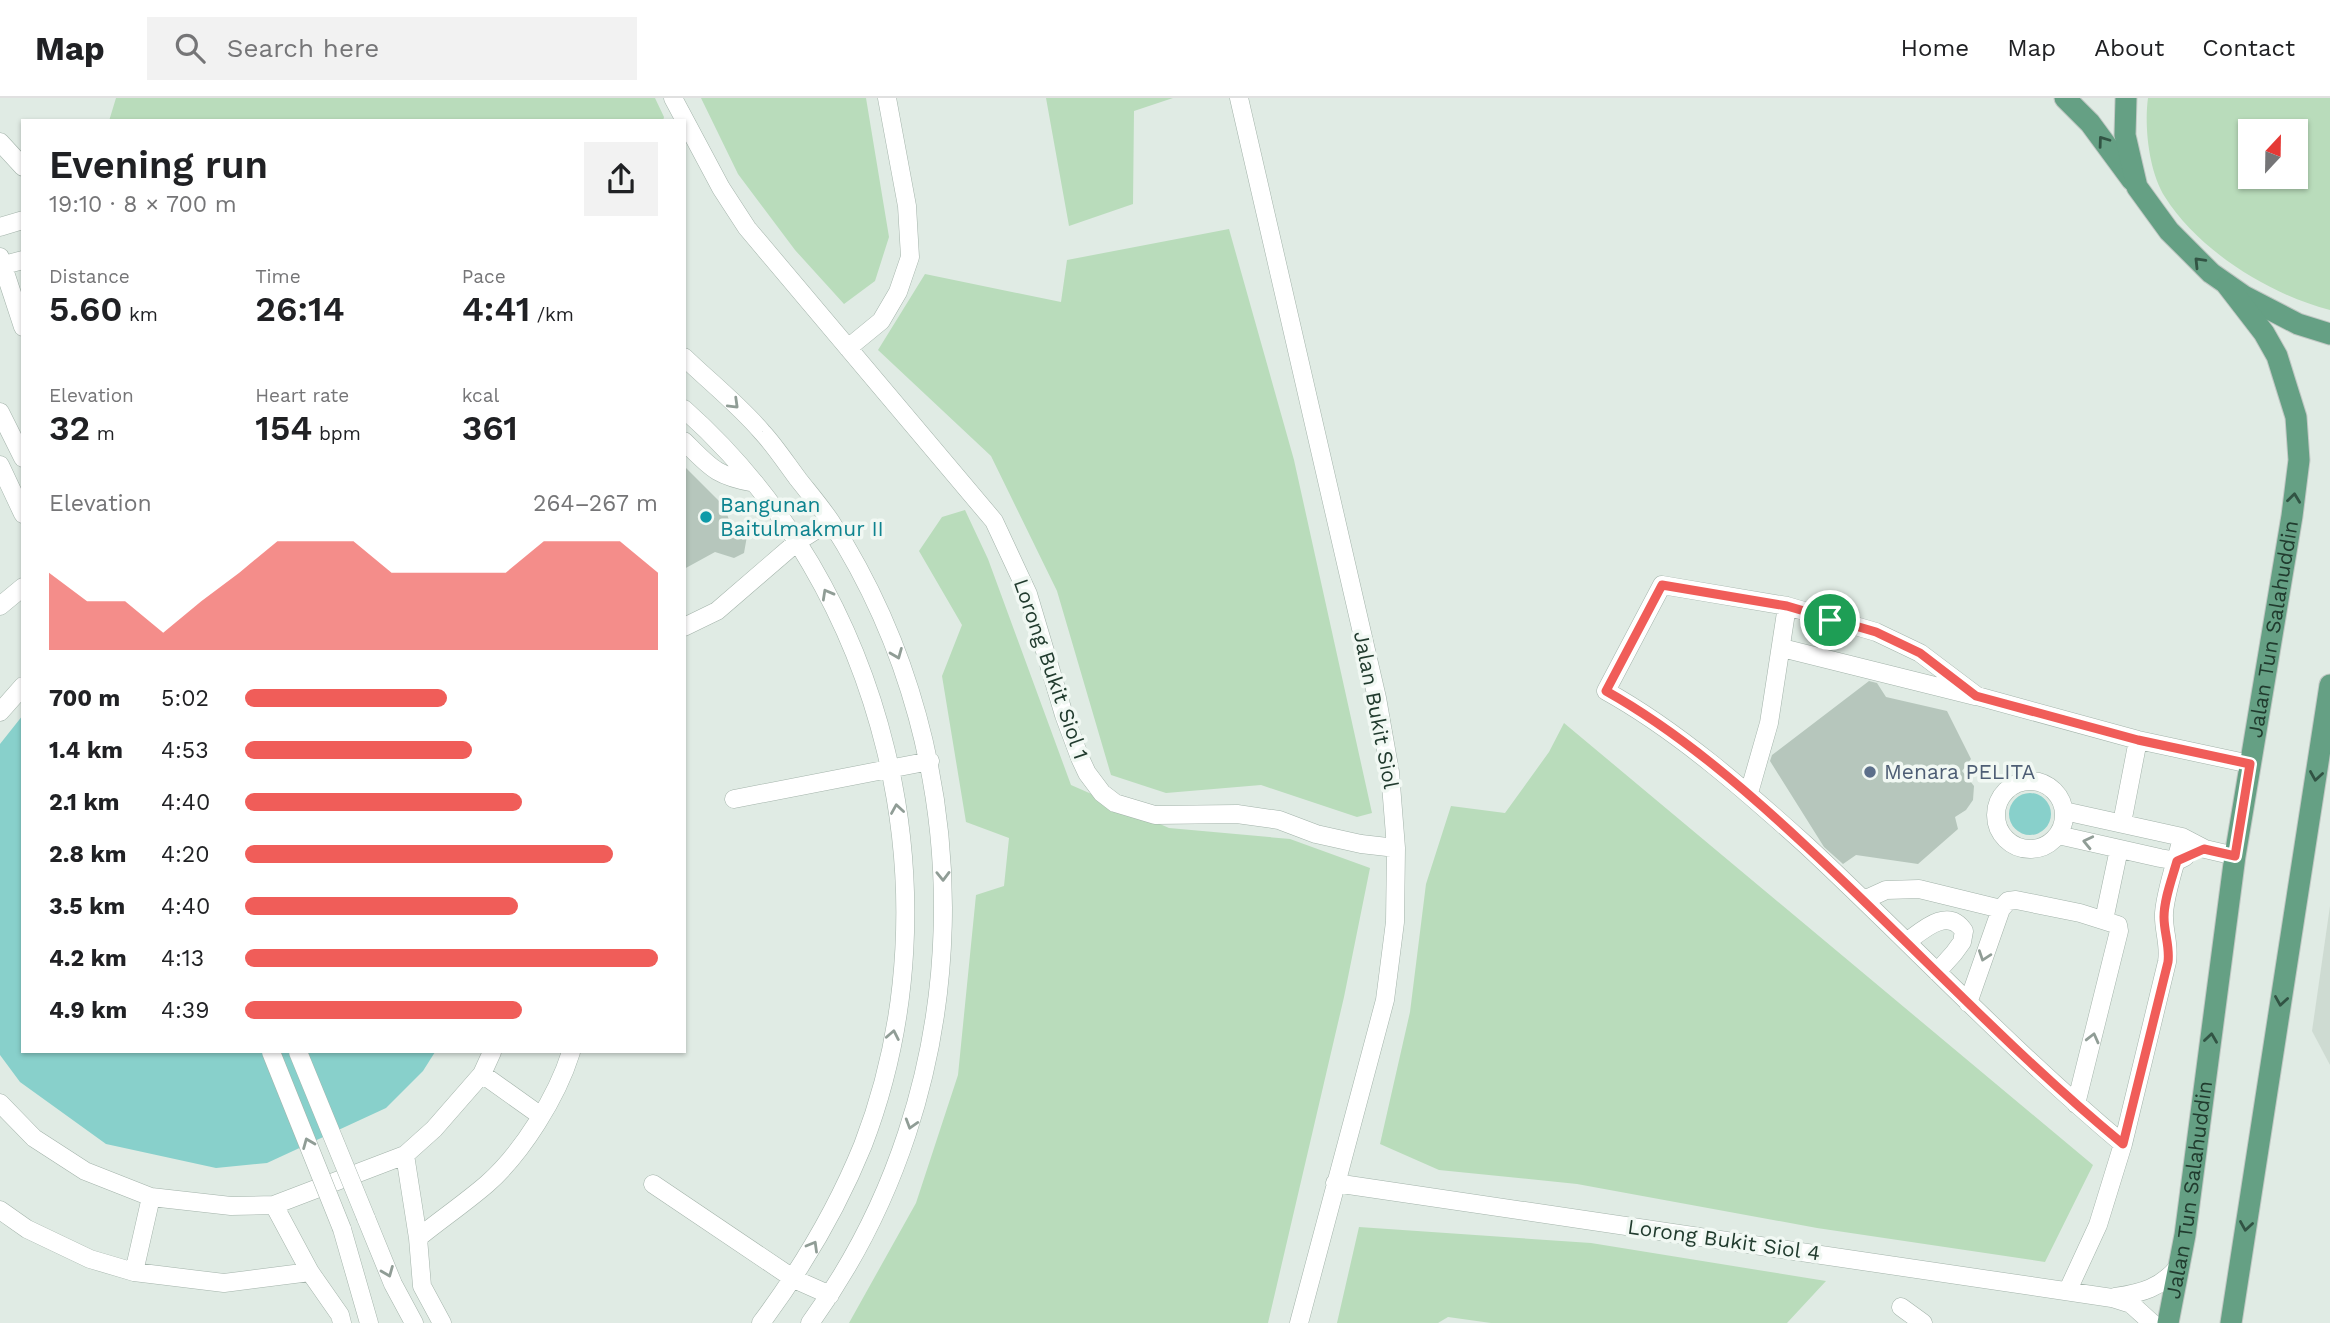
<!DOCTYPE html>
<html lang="en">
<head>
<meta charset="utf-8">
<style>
  :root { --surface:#fff; --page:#f2f2f2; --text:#202124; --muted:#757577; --line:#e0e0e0; --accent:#f05d59 }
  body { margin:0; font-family:"Work Sans",sans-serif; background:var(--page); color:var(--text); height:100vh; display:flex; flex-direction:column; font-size:26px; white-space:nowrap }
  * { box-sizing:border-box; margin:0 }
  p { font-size:23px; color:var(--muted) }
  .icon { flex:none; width:38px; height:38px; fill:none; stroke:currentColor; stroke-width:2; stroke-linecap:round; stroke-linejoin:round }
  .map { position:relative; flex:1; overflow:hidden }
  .sheet { position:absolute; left:21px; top:21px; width:665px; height:934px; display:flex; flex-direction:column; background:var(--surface); border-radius:0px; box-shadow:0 2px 5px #0004 }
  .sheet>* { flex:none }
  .needle { width:46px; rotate:22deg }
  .tools { position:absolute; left:2238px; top:21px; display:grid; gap:14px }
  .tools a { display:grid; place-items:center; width:70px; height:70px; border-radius:0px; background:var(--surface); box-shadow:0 2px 5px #0004; font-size:35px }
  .pin { position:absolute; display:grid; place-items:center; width:60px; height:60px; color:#fff; margin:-30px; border:4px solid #fff; border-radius:50%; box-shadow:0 2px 7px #0007 }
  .round { display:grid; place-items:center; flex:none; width:74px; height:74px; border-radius:0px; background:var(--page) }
  .summary { display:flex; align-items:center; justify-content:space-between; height:119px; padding:0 28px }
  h1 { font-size:38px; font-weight:600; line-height:52px }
  .stats { display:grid; grid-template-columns:repeat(3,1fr); gap:10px; height:119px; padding:7px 28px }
  .stats div { display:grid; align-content:center }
  .stats b { font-size:35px; font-weight:600 }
  .stats small { font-size:19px; font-weight:400 }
  .stats p { font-size:19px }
  .chart { height:196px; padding:14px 28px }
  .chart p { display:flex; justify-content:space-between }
  .chart svg { width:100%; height:126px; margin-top:7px; fill:var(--accent); opacity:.7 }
  ul { padding:0 28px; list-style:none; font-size:23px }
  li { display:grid; grid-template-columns:112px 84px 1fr; align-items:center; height:52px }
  li i { height:18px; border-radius:9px; background:var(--accent) }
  header { display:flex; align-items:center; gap:42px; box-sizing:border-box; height:98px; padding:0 35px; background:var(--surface); border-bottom:2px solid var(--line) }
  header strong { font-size:33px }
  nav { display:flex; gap:38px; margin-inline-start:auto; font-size:24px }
  .search { width:490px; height:63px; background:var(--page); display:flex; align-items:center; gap:18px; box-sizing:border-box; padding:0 24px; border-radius:0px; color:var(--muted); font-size:26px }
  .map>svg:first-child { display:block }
  .built { fill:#cedbd2 }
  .green { fill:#b9dcbb; fill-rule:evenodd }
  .water { fill:#88d0cb }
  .building { fill:#b6c6bc }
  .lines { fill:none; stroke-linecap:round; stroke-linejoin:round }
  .minor-casing { stroke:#a3b3aa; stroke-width:19 }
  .major-casing { stroke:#c1c8c4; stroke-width:23 }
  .minor { stroke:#fff; stroke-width:18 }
  .major { stroke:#65a084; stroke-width:21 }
  .minor-bridge-casing { stroke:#a3b3aa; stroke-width:19; stroke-linecap:butt }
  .minor-bridge { stroke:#fff; stroke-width:18 }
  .oneway { stroke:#325444 }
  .oneway2 { stroke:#909d96 }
  .route-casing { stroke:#fff; stroke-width:14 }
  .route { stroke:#f05d59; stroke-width:9 }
  .culture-dot { fill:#0f9aa8; stroke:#f1f8f3; stroke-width:2.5 }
  .service-dot { fill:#5c6f8a; stroke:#f1f8f3; stroke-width:2.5 }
  .labels { text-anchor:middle; stroke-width:7; stroke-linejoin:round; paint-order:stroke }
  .culture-label { font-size:21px; fill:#0d838f; stroke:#f1f8f3; text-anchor:start }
  .street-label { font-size:21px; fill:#213b2e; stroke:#f1f8f3 }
  .service-label { font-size:21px; fill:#4e5e75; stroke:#f1f8f3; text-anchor:start }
</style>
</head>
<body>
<header>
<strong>Map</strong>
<div class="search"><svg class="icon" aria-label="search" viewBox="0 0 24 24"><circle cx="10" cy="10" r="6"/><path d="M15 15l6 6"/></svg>Search here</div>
<nav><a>Home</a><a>Map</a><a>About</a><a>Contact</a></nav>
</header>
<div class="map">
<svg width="2330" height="1225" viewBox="0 0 2330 1225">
  <rect width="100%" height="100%" fill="#e0ebe4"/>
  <path class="built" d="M 2330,808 L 2330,967 L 2312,933 Z"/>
  <path class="green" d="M 116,0 L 655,0 L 664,19 L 663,23 L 109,23 Z
    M 701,0 L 866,0 L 889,139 L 875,183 L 844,206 L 795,152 L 738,76 Z
    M 1046,0 L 1173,0 L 1134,13 L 1133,106 L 1069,128 Z
    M 2148,0 L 2330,0 L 2330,212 C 2270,197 2198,152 2165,99 C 2149,74 2144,29 2148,0 ZM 2250,33 L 2296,33 L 2296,79 L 2250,79 Z
    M 1229,131 L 1294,362 L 1372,715 L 1357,719 L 1261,687 L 1166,695 L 1111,677 L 1057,493 L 991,358 L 878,252 L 925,176 L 1061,204 L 1067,162 Z
    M 965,412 L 988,461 L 1071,687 L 1169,730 L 1290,741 L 1370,770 L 1344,899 L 1268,1225 L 849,1225 L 916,1105 L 958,977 L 976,797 L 1004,788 L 1009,740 L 966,724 L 942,578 L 962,527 L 919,453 L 942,419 Z
    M 1564,625 L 2093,1067 L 2045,1164 L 1817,1130 L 1577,1086 L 1439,1072 L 1380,1046 L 1410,914 L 1426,786 L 1451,708 L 1505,715 L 1549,654 Z
    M 1359,1129 L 1591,1145 L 1826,1183 L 1787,1225 L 1491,1225 L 1448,1219 L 1438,1225 L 1337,1225 Z"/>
  <path class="water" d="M 23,617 L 23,954 L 435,954 L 423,973 L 386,1010 L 267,1065 L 216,1070 L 106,1046 L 20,984 L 0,957 L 0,646 Z
    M2009 716a21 21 0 1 1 42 0a21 21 0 1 1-42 0Z"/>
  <path class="building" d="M 684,368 L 725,409 L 731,429 L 747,438 L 744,455 L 734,460 L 715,454 L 684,471 Z
    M 1869,583 L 1877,585 L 1886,599 L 1947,613 L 1971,661 L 1962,673 L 1974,688 L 1973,702 L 1966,712 L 1955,719 L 1958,731 L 1918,766 L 1856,757 L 1843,766 L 1824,749 L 1770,663 L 1772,657 Z"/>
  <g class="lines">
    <defs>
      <path id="minor" d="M 673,0 L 721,90 L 747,130 L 994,423 L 1028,496 L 1064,617 L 1080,660 L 1087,675 L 1102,695 L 1115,705 L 1155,717 L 1237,716 L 1279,722 L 1316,736 L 1361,746 L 1396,750
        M 1239,0 L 1377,600 L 1390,674 L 1396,750 L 1395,824 L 1385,902 L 1299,1225
        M 0,44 L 23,69
        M 0,129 L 23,122
        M 0,159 L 23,229
        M 0,168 L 23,162
        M 848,250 L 881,223 L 898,194 L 910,159 L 907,108 L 887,0
        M 684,259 C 710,284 739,307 762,334 C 775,348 786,365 798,381 C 809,395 821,409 831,424 C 987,666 980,992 810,1225
        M 684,311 C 886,490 960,795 863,1047 C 837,1111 802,1170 761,1225
        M 0,314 L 23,360
        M 684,343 C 711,370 716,378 755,385
        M 0,367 L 23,416
        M 0,508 L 23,489
        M 684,529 L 717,513 L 797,444 L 830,423
        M 1782,550 L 1975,598
        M 0,614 L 23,588
        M1996 717a34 34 0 1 1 68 0a34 34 0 1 1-68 0Z
        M 1749,695 L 1769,625 L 1787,508
        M 734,701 L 930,663
        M 2064,713 L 2182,739 L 2205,751 L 2235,758
        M 2122,725 L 2138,642
        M 2058,737 L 2160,760 L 2177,763 L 2185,759
        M 1864,802 L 1886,792 L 1919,791 L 2001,811
        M 2104,822 L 2119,751
        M 1908,843 C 1924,831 1948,809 1964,833 L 1962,844 L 1954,855 L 1937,874
        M 1968,905 L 2001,811 L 2008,803 L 2016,802 L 2080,815 L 2118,827 L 2119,833 L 2076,1006
        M 482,976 L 541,1018
        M 0,1005 L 34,1040 L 85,1073 L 151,1099 L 231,1108 L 274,1107 L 405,1057 L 434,1031 L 482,976 L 492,954
        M 2123,1046 C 2012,953 1913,847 1807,748 C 1746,693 1678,633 1606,593 L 1662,487 L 1787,508 L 1876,534 L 1920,555 L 1977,598 L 2138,642 L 2250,666
        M 405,1057 L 418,1140 L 422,1188 L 442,1225
        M 1335,1085 L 2112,1200 L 2131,1206 L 2152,1225
        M 653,1086 L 794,1181 L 830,1197
        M 274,1107 L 310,1174 L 340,1217 L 342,1225
        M 0,1112 L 27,1131 L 90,1161 L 134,1174 L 224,1185 L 310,1174
        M 366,1120 L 393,1186 L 414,1225
        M 342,1131 L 369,1225
        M 418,1140 C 440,1122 465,1105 487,1086 C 522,1055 557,999 571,954
        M 134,1174 L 151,1099
        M 2068,1192 L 2098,1127 L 2123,1046 L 2167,864 C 2170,846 2163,832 2164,815 C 2166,790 2177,763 2182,739
        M 2115,1199 C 2142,1195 2161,1190 2179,1168
        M 1901,1209 L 1923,1225"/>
      <g id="major">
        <path d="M 2065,0 L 2090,25 L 2132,82"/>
        <path d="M 2126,0 L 2125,37 L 2137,89 L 2169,133 L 2211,175 L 2244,198 L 2298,226 L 2330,236"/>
        <path id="s1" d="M 2168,1225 L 2185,1137 L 2235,758 L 2292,418 L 2299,362 L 2296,319 L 2277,258 L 2264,235 L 2227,187"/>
        <path d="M 2231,1225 L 2330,587"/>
      </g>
    </defs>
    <use href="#minor" class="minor-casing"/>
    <use href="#major" class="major-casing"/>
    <use href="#minor" class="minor"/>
    <use href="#major" class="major"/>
    <defs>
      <path id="minor-bridge" d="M 271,954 L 342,1131
        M 298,954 L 366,1120"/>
    </defs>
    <use href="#minor-bridge" class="minor-bridge-casing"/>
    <use href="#minor-bridge" class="minor-bridge"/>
  </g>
  <defs><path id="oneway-chevron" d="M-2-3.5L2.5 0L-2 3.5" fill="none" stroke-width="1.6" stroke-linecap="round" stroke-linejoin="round" transform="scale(1.75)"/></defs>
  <g class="oneway">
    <use href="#oneway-chevron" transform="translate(2103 43) rotate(-126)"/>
    <use href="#oneway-chevron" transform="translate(2199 164) rotate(-134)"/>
    <use href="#oneway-chevron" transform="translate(2294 400) rotate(-83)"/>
    <use href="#oneway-chevron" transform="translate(2316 678) rotate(99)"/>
    <use href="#oneway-chevron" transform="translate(2281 903) rotate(99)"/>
    <use href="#oneway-chevron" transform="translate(2211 940) rotate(-82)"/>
    <use href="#oneway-chevron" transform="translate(2246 1128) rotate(99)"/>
  </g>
  <g class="oneway2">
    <use href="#oneway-chevron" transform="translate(734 306) rotate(44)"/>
    <use href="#oneway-chevron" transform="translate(827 496) rotate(-119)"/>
    <use href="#oneway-chevron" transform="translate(897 556) rotate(68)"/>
    <use href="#oneway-chevron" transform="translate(897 711) rotate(-99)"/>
    <use href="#oneway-chevron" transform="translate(2088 744) rotate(-167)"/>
    <use href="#oneway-chevron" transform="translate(943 778) rotate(89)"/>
    <use href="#oneway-chevron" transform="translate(1984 858) rotate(109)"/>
    <use href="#oneway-chevron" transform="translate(893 937) rotate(-79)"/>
    <use href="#oneway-chevron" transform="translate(2093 940) rotate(-76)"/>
    <use href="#oneway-chevron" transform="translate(911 1026) rotate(107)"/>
    <use href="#oneway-chevron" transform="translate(308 1045) rotate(-112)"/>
    <use href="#oneway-chevron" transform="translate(813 1148) rotate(-60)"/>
    <use href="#oneway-chevron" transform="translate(388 1174) rotate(68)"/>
  </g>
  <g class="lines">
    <defs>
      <path id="route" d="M 1662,487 L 1787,508 L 1876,534 L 1920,555 L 1976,598 L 2138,642 L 2250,666 L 2235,758 L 2204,751 L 2177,763 C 2172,781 2164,801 2164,819 C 2164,835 2170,848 2168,864 L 2123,1046 C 2011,954 1913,847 1807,749 C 1746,692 1679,634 1606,593 Z"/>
    </defs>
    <use href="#route" class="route-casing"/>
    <use href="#route" class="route"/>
  </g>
  <circle class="culture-dot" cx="706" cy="419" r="7"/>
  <circle class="service-dot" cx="1870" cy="674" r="7"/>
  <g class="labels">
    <g class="culture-label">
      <text x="720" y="414">Bangunan<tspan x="720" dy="24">Baitulmakmur II</tspan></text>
    </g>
    <g class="street-label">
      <text dy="7" stroke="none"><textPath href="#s1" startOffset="702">Jalan Tun Salahuddin</textPath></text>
      <text transform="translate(1051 571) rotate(71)" y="7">Lorong Bukit Siol 1</text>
      <text transform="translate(1376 612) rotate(79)" y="7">Jalan Bukit Siol</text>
      <text dy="7" stroke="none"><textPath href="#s1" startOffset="135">Jalan Tun Salahuddin</textPath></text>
      <text transform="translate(1724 1142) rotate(8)" y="7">Lorong Bukit Siol 4</text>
    </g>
    <g class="service-label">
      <text x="1884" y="681">Menara PELITA</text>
    </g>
  </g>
</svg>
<div class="tools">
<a><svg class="needle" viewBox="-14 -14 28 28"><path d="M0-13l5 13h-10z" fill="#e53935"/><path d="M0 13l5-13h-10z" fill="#757577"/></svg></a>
</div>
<div class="pin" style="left:1830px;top:522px;background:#1e9e55"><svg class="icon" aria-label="arrive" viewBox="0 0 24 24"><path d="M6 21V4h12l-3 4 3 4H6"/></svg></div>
<section class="sheet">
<div class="summary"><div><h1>Evening run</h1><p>19:10 · 8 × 700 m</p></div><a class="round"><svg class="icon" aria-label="share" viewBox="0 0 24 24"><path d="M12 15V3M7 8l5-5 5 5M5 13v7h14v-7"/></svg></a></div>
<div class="stats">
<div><p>Distance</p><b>5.60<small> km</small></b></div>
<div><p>Time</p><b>26:14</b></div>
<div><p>Pace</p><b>4:41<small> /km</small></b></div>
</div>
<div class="stats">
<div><p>Elevation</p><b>32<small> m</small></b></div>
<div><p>Heart rate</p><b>154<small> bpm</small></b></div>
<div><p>kcal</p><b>361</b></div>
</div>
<div class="chart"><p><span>Elevation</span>264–267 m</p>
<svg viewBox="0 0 160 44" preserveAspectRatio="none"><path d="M0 44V17L10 27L20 27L30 38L40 27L50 17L60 6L70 6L80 6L90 17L100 17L110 17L120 17L130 6L140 6L150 6L160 17V44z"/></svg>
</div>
<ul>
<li><b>700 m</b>5:02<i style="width:49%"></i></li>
<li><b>1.4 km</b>4:53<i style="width:55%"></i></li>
<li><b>2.1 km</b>4:40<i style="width:67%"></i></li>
<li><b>2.8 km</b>4:20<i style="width:89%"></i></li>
<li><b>3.5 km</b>4:40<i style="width:66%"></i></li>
<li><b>4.2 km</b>4:13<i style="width:100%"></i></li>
<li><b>4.9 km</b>4:39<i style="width:67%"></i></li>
</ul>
</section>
</div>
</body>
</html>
